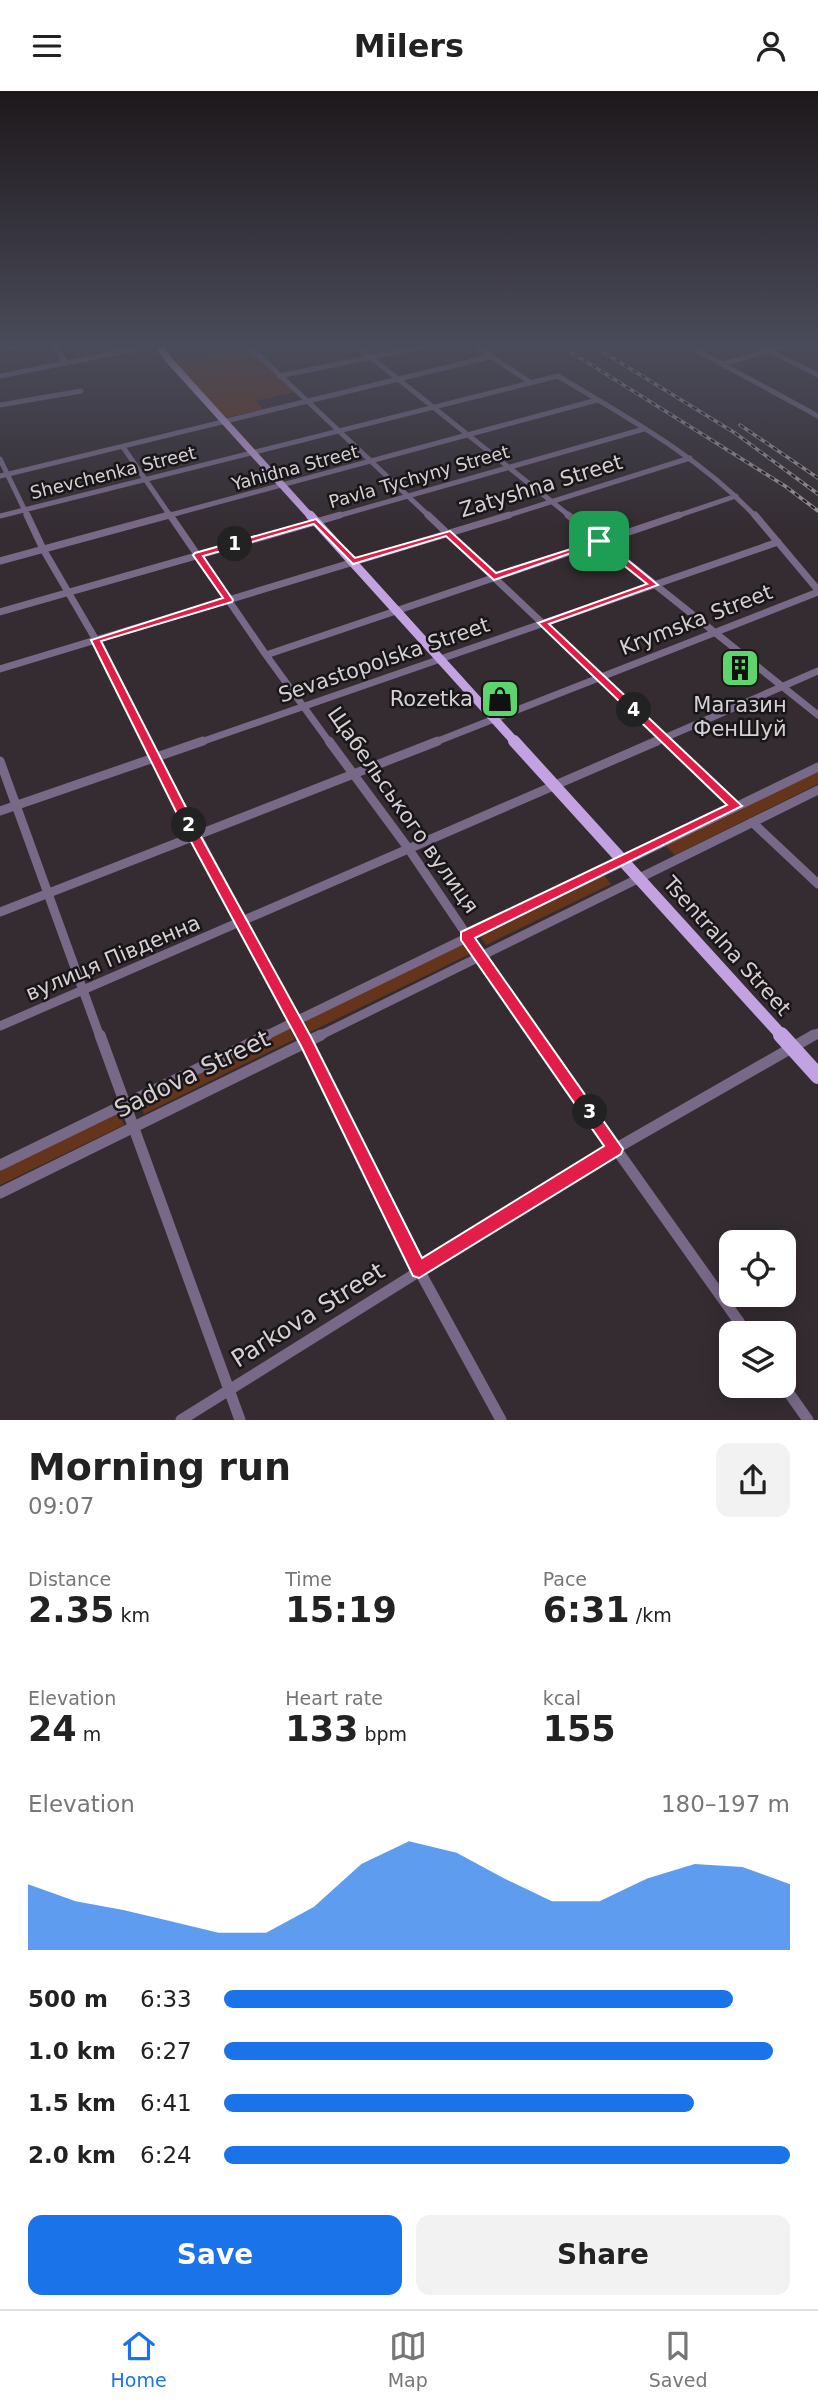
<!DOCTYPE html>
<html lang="en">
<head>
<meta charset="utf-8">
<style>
  :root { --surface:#fff; --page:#f2f2f2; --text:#222; --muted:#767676; --line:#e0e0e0; --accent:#1a73e8 }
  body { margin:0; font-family:"DejaVu Sans",sans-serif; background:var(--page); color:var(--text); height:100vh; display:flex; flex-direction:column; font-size:26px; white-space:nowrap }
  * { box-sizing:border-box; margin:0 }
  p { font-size:23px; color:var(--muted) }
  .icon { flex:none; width:38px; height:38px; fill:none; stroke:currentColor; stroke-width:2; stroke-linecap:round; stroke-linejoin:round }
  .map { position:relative; height:1329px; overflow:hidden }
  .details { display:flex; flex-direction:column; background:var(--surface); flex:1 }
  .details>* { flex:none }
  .buttons { position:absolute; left:719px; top:1139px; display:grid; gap:14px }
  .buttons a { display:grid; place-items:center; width:77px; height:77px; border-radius:14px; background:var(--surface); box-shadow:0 4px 18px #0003; font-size:35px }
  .pin { position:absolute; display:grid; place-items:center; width:60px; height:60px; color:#fff; margin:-30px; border-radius:14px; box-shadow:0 4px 10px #0006 }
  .km { position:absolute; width:35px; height:35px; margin:-18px; border-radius:50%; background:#222; color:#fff; font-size:19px; line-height:35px; text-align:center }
  .round { display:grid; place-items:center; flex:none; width:74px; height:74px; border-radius:14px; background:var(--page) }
  .overview { display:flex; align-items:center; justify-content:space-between; height:119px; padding:0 28px }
  h1 { font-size:38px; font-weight:800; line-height:52px }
  .figures { display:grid; grid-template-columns:repeat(3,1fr); gap:10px; height:119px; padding:7px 28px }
  .figures div { display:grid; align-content:center }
  .figures b { font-size:35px; font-weight:800 }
  .figures small { font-size:19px; font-weight:400 }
  .figures p { font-size:19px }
  .chart { height:196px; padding:14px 28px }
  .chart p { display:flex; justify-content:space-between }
  .chart svg { width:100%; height:126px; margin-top:7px; fill:var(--accent); opacity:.7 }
  .cta { display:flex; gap:14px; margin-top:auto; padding:14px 28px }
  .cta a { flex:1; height:80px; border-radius:14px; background:var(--accent); color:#fff; font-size:28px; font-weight:800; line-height:80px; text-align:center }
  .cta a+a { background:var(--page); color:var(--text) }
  ul { padding:0 28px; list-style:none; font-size:23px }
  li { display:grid; grid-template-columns:112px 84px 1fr; align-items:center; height:52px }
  li i { height:18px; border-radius:9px; background:var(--accent) }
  header { display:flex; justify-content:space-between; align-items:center; height:91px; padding:0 28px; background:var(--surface); font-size:32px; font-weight:800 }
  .tab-bar { display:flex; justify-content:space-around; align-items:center; height:98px; border-top:2px solid var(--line); background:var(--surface); font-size:19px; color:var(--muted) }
  .tab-bar a { display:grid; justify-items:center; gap:4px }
  .tab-bar .selected { color:var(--accent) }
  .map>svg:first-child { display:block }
  .green { fill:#65351b }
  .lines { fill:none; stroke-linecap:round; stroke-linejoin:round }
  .minor-far3 { stroke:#796988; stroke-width:5 }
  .minor-far2 { stroke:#796988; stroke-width:7 }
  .minor-far1 { stroke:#796988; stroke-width:9 }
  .minor { stroke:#796988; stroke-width:11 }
  .major-far3 { stroke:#c3a2e1; stroke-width:7 }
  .major-far2 { stroke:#c3a2e1; stroke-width:9 }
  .major-far1 { stroke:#c3a2e1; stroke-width:12 }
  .major { stroke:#c3a2e1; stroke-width:16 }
  .rail-casing { stroke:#9c9599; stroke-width:3.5 }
  .rail { stroke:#191618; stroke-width:2; stroke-dasharray:5; stroke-linecap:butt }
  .route { fill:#e11d48; stroke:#fff; stroke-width:2; fill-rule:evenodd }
  .labels { text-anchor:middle; stroke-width:5; stroke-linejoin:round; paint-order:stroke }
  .far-street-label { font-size:18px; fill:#d6d0d4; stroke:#191618 }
  .street-label { font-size:21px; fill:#d6d0d4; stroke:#191618 }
  .poi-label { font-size:21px; fill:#d6d0d4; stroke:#191618; text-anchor:end }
  .near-street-label { font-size:24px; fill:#d6d0d4; stroke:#191618 }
</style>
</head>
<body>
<header><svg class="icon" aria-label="menu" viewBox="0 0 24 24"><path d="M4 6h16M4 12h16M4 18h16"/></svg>Milers<svg class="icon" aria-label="person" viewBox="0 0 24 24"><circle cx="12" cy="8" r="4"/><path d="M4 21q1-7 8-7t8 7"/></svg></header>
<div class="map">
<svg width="818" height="1329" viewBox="0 0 818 1329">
  <rect width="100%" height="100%" fill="#342c31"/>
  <path class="green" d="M 245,254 L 295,301 L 256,310 L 263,318 L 226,327 L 174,271 Z
    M 818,680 L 818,693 L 675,764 L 664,753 Z
    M 603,783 L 611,793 L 486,854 L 479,844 Z
    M 464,852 L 472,862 L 310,941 L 304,929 Z
    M 289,937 L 295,948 L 144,1023 L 139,1011 Z
    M 119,1021 L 124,1034 L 0,1094 L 0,1079 Z"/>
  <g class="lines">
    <path class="minor-far3" d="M 53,253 L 66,272
      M 247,253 L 430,426
      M 354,253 L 571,426
      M 472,253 L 530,291
      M 685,253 L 818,325
      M 756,253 L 818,284
      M 0,258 L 31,253
      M 723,273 L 792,253
      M 0,285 L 160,253
      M 279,285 L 436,253
      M 0,314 L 81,300
      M 123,356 L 171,426
      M 0,368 L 28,426
      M 0,385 L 489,266
      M 0,425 L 558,285 C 628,327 700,366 756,426
      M 163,426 L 597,309
      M 334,426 L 644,338
      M 503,426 L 690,367
      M 674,426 L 736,405"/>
    <path class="minor-far2" d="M 27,424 L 43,458 L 96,549 L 148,652
      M 170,424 L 266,564 L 330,652
      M 428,424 L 669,652
      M 568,424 L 818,624
      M 755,424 L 818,499
      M 0,470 L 169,424
      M 0,521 L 340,424
      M 266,564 L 679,424
      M 0,578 L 509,424
      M 198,652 L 778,451
      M 433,652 L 818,501
      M 653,652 L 818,580"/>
    <path class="minor-far1" d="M 147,650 L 304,946
      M 329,650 L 408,757 L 536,946
      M 667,650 L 736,715
      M 0,670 L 100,946
      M 0,720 L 203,650
      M 752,731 L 818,793
      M 0,821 L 438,650
      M 0,935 L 657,650
      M 263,946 L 818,676
      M 317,946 L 818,699
      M 811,946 L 818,942"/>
    <path class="minor" d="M 100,944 L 240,1329
      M 303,944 L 419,1179 L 501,1329
      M 535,944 L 747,1242
      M 0,1074 L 267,944
      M 0,1102 L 321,944
      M 784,1295 L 808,1329
      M 181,1329 L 615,1058 L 814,944"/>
    <path class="major-far3" d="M 158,253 L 168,268 L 311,426"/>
    <path class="major-far2" d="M 310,424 L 516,652"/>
    <path class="major-far1" d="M 514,650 L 783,946"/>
    <path class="major" d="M 781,944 L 818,985"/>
    <defs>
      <path id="rail" d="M 558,253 L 785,395 L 818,420
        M 590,253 L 735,342 L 818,403
        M 740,334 L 818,387"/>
    </defs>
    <use href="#rail" class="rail-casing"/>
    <use href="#rail" class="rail"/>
  </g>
  <linearGradient id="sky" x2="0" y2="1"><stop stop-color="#1d181b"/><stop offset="0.58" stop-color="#4a4b5a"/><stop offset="1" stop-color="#4a4b5a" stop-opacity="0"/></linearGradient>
  <rect width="818" height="439" fill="url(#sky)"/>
  <path class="route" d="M 316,428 L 355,467 L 450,440 L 496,482 L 602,448 L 658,494 L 549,533 L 742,715 L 475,847 L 623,1058 L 621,1063 L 419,1187 L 413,1185 L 301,955 L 188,745 L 91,549 L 223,507 L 193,464 L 195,462 ZM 314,433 L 353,473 L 446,445 L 494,489 L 597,453 L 647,493 L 538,532 L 727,714 L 461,841 L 461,849 L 604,1055 L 422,1167 L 311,946 L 200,744 L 101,550 L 232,511 L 233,509 L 203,465 Z"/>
  <defs>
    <symbol id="building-square" viewBox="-11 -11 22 22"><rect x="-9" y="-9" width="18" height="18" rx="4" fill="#5dd56c" stroke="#191618"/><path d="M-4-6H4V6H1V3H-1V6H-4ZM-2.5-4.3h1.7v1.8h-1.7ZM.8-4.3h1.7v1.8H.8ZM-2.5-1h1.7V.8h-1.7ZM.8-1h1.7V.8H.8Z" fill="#111"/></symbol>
    <symbol id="shop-square" viewBox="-11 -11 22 22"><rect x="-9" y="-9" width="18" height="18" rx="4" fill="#5dd56c" stroke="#191618"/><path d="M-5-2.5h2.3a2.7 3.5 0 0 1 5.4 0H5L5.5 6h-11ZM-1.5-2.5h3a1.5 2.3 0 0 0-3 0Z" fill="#111"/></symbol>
  </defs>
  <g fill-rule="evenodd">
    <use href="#building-square" x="718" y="555" width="44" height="44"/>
    <use href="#shop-square" x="478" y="586" width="44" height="44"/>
  </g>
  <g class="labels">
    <g class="far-street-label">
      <text transform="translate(295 377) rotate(-15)" y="6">Yahidna Street</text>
      <text transform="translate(113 382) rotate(-14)" y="6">Shevchenka Street</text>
      <text transform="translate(419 386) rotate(-16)" y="6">Pavla Tychyny Street</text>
    </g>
    <g class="street-label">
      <text transform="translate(541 395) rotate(-17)" y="7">Zatyshna Street</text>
      <text transform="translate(696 529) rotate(-21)" y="7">Krymska Street</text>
      <text transform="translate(384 569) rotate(-19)" y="7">Sevastopolska Street</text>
      <text transform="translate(403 719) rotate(55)" y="7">Щабельського вулиця</text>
      <text transform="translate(727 855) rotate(48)" y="7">Tsentralna Street</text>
      <text transform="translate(113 867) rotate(-23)" y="7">вулиця Південна</text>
    </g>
    <g class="poi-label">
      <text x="473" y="615">Rozetka</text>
      <text x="740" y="621" text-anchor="middle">Магазин<tspan x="740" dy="24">ФенШуй</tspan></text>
    </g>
    <g class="near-street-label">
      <text transform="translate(192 983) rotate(-26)" y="8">Sadova Street</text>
      <text transform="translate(308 1224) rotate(-32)" y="8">Parkova Street</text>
    </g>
  </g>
</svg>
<div class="buttons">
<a><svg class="icon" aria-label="locate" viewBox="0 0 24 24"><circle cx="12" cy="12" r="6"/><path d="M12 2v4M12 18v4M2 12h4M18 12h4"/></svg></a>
<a><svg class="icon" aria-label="layers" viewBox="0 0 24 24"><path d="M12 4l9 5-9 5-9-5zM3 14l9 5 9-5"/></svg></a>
</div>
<div class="pin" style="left:599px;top:450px;background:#1e9e55"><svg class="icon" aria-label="arrive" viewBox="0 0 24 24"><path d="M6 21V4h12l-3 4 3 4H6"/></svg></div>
<b class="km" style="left:235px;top:453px">1</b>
<b class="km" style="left:189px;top:734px">2</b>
<b class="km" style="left:590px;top:1021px">3</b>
<b class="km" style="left:634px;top:619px">4</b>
</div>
<section class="details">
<div class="overview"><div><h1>Morning run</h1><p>09:07</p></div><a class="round"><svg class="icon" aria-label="share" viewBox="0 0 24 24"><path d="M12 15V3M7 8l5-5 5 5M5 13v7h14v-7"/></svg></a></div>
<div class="figures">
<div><p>Distance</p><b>2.35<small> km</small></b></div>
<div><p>Time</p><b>15:19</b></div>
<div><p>Pace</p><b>6:31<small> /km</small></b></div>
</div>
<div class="figures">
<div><p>Elevation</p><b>24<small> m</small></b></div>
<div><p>Heart rate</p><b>133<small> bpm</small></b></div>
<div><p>kcal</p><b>155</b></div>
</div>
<div class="chart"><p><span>Elevation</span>180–197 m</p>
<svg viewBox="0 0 160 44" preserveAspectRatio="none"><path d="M0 44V21L10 27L20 30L30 34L40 38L50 38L60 29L70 14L80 6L90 10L100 19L110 27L120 27L130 19L140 14L150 15L160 21V44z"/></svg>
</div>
<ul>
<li><b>500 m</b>6:33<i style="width:90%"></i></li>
<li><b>1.0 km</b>6:27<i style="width:97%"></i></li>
<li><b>1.5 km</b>6:41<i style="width:83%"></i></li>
<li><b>2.0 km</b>6:24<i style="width:100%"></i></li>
</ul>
<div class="cta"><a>Save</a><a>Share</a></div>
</section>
<nav class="tab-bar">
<a class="selected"><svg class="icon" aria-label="home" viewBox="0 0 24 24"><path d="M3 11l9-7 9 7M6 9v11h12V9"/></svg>Home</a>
<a><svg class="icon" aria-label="map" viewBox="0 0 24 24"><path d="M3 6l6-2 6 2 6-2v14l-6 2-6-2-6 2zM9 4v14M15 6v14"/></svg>Map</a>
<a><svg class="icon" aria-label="saved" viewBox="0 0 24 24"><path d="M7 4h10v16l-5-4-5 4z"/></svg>Saved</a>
</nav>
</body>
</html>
